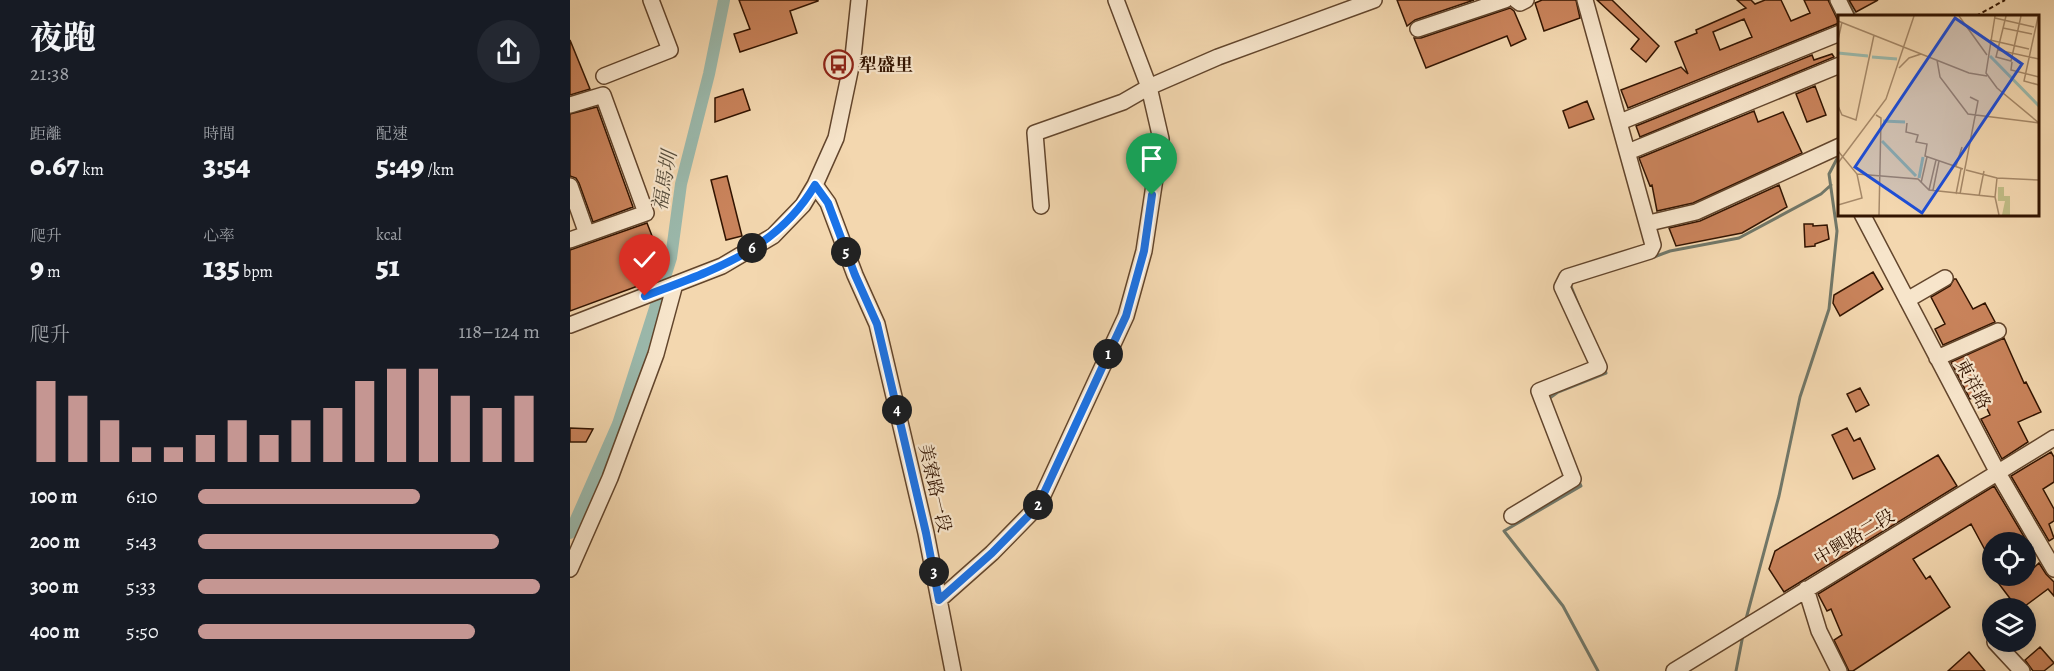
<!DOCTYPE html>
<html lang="zh-TW">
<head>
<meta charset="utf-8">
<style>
  :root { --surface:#171b24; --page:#242831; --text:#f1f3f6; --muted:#9ea1a6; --accent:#c59692 }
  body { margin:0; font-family:Alegreya,"Noto Serif TC",serif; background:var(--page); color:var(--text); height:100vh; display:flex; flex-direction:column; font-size:22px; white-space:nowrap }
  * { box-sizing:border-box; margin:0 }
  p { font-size:20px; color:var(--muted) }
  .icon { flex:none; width:33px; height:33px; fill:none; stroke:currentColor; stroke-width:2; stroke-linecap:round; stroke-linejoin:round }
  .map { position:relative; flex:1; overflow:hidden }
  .sheet { display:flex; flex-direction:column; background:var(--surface); width:570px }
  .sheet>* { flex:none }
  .fabs { position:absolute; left:1412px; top:532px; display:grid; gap:12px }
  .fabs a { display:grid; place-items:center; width:54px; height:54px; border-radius:50%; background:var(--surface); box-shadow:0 3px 15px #0003; font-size:30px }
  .pin { position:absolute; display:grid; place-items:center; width:51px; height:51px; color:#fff; margin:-62px -26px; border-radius:50% 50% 50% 0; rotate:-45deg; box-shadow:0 0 6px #0007 }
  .pin .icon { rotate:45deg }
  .km { position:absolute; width:30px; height:30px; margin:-15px; border-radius:50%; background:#222; color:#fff; font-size:16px; line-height:30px; text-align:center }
  .round { display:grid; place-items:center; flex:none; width:63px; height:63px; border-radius:32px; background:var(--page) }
  .headline { display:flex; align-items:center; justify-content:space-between; height:102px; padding:0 30px }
  h1 { font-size:33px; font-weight:800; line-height:45px }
  .metrics { display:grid; grid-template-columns:repeat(3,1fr); gap:9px; height:102px; padding:6px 30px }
  .metrics div { display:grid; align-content:center }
  .metrics b { font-size:30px; font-weight:800 }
  .metrics small { font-size:16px; font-weight:400 }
  .metrics p { font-size:16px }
  .chart { height:168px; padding:12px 30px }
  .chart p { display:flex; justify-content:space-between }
  .chart svg { width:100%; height:108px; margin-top:6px; stroke:var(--accent); stroke-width:6 }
  ul { padding:0 30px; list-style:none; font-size:20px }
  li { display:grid; grid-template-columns:96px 72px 1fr; align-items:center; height:45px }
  li i { height:15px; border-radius:8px; background:var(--accent) }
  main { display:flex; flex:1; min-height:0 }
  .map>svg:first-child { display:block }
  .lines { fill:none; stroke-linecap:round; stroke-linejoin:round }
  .stream { stroke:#717768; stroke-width:3 }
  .canal { stroke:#9bb9ac; stroke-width:12 }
  .building { fill:#c9835b; stroke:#321401; stroke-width:1.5; fill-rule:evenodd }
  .minor-casing { stroke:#62452c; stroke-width:18 }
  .path { stroke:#321401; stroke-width:2; stroke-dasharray:4.5 3; stroke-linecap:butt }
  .minor { stroke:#f7e5cb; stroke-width:15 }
  .route-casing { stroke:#fff; stroke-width:12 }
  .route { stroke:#1a73e8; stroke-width:8 }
  .labels { text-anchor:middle; stroke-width:4.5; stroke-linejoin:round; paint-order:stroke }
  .poi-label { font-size:18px; font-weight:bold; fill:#321401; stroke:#f7e5cb; text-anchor:start }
  .street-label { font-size:18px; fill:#321401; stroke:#f7e5cb }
  .water-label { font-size:20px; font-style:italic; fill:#574e3d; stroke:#f7e5cb }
  .inset-river { fill:none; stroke:#9bb9ac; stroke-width:3 }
  .inset-road { fill:none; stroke:#a68969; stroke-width:1.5 }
  .view { fill:#1d4ed8; fill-opacity:0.15; stroke:#1d4ed8; stroke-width:3 }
  .inset-edge { fill:none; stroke:#321401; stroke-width:3 }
</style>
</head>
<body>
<main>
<section class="sheet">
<div class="headline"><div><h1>夜跑</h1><p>21:38</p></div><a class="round"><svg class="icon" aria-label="share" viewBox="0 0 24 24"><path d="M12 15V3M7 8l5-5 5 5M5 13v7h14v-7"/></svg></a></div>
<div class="metrics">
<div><p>距離</p><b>0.67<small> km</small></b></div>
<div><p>時間</p><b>3:54</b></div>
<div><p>配速</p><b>5:49<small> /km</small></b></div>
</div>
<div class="metrics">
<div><p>爬升</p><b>9<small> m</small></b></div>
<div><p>心率</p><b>135<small> bpm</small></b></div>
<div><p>kcal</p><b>51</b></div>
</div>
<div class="chart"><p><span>爬升</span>118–124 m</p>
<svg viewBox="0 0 160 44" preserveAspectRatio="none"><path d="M5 44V11M15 44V17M25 44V27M35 44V38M45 44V38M55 44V33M65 44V27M75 44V33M85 44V27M95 44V22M105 44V11M115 44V6M125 44V6M135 44V17M145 44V22M155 44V17"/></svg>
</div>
<ul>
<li><b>100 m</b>6:10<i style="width:65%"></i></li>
<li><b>200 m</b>5:43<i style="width:88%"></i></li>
<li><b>300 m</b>5:33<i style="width:100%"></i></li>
<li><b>400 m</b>5:50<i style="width:81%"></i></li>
</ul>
</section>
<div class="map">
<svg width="1484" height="671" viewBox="0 0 1484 671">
  <rect width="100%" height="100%" fill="#f3d7af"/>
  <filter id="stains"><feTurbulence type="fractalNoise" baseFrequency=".00333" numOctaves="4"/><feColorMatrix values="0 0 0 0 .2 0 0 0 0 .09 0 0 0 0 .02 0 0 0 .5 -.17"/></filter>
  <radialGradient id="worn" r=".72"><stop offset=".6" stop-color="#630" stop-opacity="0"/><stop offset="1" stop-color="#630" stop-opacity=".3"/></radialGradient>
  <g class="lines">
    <path class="stream" d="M 1277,0 L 1285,16
      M 1084,257 L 1100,251 L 1169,238 L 1251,194 L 1261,185
      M 1000,284 L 1011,311
      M 977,400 L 988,392 L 1036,373 L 1035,370
      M 1008,479 L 1011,486 L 934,531 L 993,606 L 1028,671
      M 1176,619 L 1209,496 L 1230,397 L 1259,309 L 1267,231 L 1259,174 L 1270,153
      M 1166,671 L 1173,635"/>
    <path class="canal" d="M 0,533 L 48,424 L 101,258 L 111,184 L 139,74 L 154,0"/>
  </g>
  <path class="building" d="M 169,0 L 248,0 L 248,1 L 220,11 L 227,33 L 170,52 L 164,34 L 180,29 Z
    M 827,0 L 904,0 L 845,20 L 837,26 Z
    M 972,0 L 1006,0 L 1010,18 L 974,31 L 965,3 Z
    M 1027,0 L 1042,0 L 1089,46 L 1076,62 L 1061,49 L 1069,39 Z
    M 1167,0 L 1181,0 L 1185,4 L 1195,0 L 1211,0 L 1221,21 L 1240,13 L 1234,0 L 1258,0 L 1269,23 L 1058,108 L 1051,90 L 1111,67 L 1118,74 L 1105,42 L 1127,33 L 1126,30 L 1176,8 ZM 1174,19 L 1182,37 L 1150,50 L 1143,32 Z
    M 1279,0 L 1308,0 L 1286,12 Z
    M 940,8 L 944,11 L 956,39 L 941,46 L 937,36 L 856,68 L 844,38 L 851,38 Z
    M 0,40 L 20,89 L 0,95 Z
    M 1262,54 L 1264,57 L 1070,137 L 1066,126 L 1242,55 L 1244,60 Z
    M 1245,86 L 1256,115 L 1237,122 L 1226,94 Z
    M 173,89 L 180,110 L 145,122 L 145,98 Z
    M 1017,101 L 1024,119 L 999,128 L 993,111 Z
    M 27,107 L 63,207 L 23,222 L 9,183 L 6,178 L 0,176 L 0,114 Z
    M 1184,111 L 1188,122 L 1213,112 L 1232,153 L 1123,203 L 1087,211 L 1082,185 L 1080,186 L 1069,158 Z
    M 157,176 L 172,236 L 156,240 L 141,180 Z
    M 1209,185 L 1217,207 L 1172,233 L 1106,246 L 1099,228 L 1130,221 Z
    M 77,223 L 84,241 L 63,249 L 76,283 L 0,311 L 0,250 Z
    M 1234,224 L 1243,224 L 1243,226 L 1257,225 L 1259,239 L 1245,244 L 1245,246 L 1235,247 Z
    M 1303,272 L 1313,289 L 1270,316 L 1263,303 L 1264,295 Z
    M 1384,279 L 1386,279 L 1403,309 L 1415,303 L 1425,322 L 1373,345 L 1365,329 L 1375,324 L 1361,297 L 1380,286 Z
    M 1434,338 L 1454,383 L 1456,382 L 1471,412 L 1448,422 L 1458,442 L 1432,459 L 1411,419 L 1420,415 L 1410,394 L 1400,399 L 1381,362 Z
    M 1290,388 L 1299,405 L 1286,412 L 1277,394 Z
    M 0,428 L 23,429 L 16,442 L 0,442 Z
    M 1277,428 L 1284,441 L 1290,438 L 1305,469 L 1283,479 L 1262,435 Z
    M 1481,452 L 1484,457 L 1484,482 L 1473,489 L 1484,509 L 1484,521 L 1479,524 L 1484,538 L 1479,541 L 1441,476 Z
    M 1368,455 L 1387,486 L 1214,592 L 1199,569 L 1205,551 Z
    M 1424,486 L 1459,545 L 1455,547 L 1455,543 L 1422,543 L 1422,563 L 1401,524 L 1343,559 L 1356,579 L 1360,576 L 1380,607 L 1283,671 L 1279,671 L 1264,640 L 1272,635 L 1261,609 L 1257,611 L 1248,594 Z
    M 1469,563 L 1476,574 L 1484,582 L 1484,596 L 1478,589 L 1451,609 L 1448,609 L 1423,576 L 1455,576 Z
    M 1470,647 L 1484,663 L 1474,671 L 1463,671 L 1455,660 Z
    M 1399,652 L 1415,671 L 1378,671 Z"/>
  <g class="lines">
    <defs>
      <path id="minor" d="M 946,0 L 950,3 L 956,0
        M 1268,0 L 1276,16
        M 848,29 L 935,0
        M 34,76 L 100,50 L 81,0
        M 0,105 L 33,95 L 76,213 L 0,240
        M 1050,122 L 1270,33
        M 1058,152 L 1270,65
        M 245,185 L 258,203 L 285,275 L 307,324 L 356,533 L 383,671
        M 0,186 L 17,234
        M 471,206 L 465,133 L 553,102 L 579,87 L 648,57 L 804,0
        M 1292,214 L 1428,473 L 1484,569
        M 1079,223 L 1126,212 L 1270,146
        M 1337,300 L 1375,278
        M 0,325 L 152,266 L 203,236 L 233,205 L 245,185 L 266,138 L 283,57 L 289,0
        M 1367,358 L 1428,331
        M 942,516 L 1003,479 L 969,391 L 1029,367 L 992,287 L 997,277 L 1080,251 L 1083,245 L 1015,0
        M 0,569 L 40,478 L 86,354 L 105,284
        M 1236,589 L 1249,631 L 1269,671
        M 369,600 L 422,553 L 468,506 L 556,316 L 574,251 L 591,139 L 579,87 L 546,0
        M 1425,642 L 1452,671
        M 1104,671 L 1484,438"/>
    </defs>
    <use href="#minor" class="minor-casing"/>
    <path class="path" d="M 1406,16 L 1435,0"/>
    <use href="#minor" class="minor"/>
  </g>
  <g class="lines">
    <defs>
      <path id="route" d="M 75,296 C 143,270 206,251 245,185 L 258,203 L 285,275 L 307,324 L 356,533 L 369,600 L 422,553 L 468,506 L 556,316 L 574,251 L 582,195"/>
    </defs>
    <use href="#route" class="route-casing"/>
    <use href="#route" class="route"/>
  </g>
  <defs>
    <symbol id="bus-ring" viewBox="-11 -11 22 22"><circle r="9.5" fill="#f7e5cb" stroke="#8f2418" stroke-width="1.5"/><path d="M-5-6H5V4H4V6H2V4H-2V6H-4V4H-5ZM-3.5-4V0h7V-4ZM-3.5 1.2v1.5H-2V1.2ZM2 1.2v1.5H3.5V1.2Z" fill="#8f2418"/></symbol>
  </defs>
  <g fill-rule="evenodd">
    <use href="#bus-ring" x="252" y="48" width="33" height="33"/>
  </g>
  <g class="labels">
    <g class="poi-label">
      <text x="289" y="71">犁盛里</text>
    </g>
    <g class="street-label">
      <text transform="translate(1403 384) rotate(62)" y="6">東祥路</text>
      <text transform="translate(365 488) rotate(77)" y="6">美寮路一段</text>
      <text transform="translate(1284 537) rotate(-31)" y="6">中興路二段</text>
    </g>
    <g class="water-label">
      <text transform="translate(94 181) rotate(-80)" y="7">福馬圳</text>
    </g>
  </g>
  <g transform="translate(1268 15)">
    <rect width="201" height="201" fill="#f3d7af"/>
    <path d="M 160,172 L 166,172 L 166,181 L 172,181 L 172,200 L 164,200 L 167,186 L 160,186 Z" fill="#c1bd86"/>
    <path class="inset-river" d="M 0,38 L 30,41M 152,41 L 201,91M 34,42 L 59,44M 45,106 L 67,107M 44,126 L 78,161M 81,163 L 85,142"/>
    <path class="inset-road" d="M 121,1 L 149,40M 157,1 L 148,58 L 159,73 L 201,108M 168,1 L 158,42 L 173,46 L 183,1M 200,2 L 186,66 L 201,70M 157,3 L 196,12M 0,6 L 131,58 L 149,61M 165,13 L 194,19M 0,25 L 4,7M 152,25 L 191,34M 160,35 L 201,44M 99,45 L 102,62 L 130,99 L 201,108M 174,47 L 173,55 L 201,62M 61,53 L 71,43 L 83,39M 0,91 L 4,100 L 18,105 L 36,20M 38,100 L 43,103 L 41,200M 69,108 L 68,117 L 80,120 L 78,127 L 89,129 L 87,141 L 125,154M 0,136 L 19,159 L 24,183 L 0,190M 0,148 L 48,84 L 76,1M 118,151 L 124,132M 128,155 L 159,163 L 201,165M 19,159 L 80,164 L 91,175 L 157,182 L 161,200M 83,168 L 89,142M 91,175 L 98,145M 95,175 L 101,146M 118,179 L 123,154M 122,179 L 140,86 L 132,82M 141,181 L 146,156M 157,182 L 159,163"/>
    <path class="view" d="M 117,3 L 184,49 L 84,198 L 17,152 Z"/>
    <rect width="201" height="201" class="inset-edge"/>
  </g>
  <rect width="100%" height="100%" filter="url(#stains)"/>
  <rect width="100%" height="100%" fill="url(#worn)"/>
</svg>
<div class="fabs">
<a><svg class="icon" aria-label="locate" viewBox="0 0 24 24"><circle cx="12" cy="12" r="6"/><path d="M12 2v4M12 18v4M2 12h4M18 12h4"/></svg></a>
<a><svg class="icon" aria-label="layers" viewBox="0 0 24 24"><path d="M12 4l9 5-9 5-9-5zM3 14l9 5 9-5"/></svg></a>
</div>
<div class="pin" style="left:582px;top:195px;background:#1e9e55"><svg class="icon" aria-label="arrive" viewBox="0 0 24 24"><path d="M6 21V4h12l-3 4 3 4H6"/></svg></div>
<div class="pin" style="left:75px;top:296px;background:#d93025"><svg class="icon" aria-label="check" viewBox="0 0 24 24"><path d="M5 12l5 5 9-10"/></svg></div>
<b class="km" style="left:538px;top:354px">1</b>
<b class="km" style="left:468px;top:505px">2</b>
<b class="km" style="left:364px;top:572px">3</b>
<b class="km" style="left:327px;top:410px">4</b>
<b class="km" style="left:276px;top:252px">5</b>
<b class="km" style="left:182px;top:248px">6</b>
</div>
</main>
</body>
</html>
